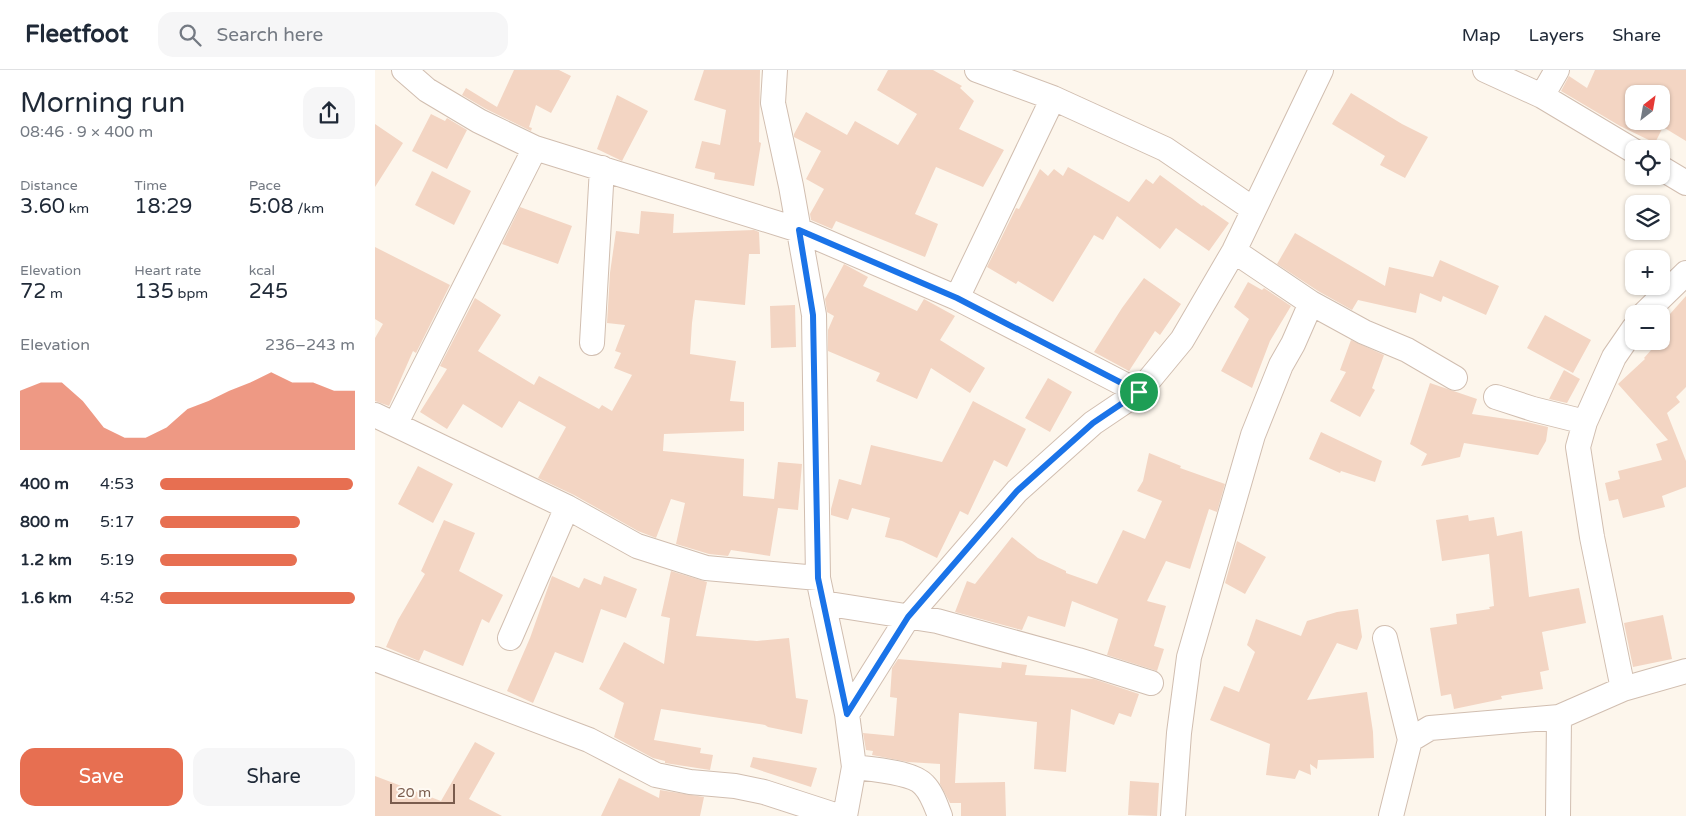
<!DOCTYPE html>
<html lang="en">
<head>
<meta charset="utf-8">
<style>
  :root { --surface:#fff; --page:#f6f6f7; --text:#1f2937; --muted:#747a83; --line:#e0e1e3; --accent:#e76f51 }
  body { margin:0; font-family:"Varela Round",sans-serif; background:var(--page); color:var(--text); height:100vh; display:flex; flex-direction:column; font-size:19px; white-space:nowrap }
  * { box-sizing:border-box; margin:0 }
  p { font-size:16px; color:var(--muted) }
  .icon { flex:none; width:28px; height:28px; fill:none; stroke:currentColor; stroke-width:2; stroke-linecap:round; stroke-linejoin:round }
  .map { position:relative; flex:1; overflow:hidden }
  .panel { display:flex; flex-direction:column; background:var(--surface); width:375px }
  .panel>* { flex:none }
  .needle { width:32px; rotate:31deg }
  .buttons { position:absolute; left:1250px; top:15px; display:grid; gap:10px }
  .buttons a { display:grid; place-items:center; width:45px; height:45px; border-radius:10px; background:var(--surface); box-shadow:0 1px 4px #0004; font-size:25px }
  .scale { position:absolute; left:15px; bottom:12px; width:65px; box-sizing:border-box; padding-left:5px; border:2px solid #7a5c4d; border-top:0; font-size:14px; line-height:18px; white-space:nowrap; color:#7a5c4d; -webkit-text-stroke:4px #fffaf3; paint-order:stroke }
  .pin { position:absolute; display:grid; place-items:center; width:42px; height:42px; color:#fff; margin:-21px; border:2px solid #fff; border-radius:50%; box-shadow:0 1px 5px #0007 }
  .round { display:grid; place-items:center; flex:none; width:52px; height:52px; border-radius:15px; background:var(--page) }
  .overview { display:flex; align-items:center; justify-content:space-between; height:85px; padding:0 20px }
  h1 { font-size:28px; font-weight:600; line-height:38px }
  .stats { display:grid; grid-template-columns:repeat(3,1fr); gap:8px; height:85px; padding:5px 20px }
  .stats div { display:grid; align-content:center }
  .stats b { font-size:21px; font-weight:600 }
  .stats small { font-size:14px; font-weight:400 }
  .stats p { font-size:14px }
  .chart { height:140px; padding:10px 20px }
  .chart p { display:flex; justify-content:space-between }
  .chart svg { width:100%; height:90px; margin-top:5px; fill:var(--accent); opacity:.7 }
  .primary-button { display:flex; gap:10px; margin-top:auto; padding:10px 20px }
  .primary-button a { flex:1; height:58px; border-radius:15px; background:var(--accent); color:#fff; font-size:20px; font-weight:600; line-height:58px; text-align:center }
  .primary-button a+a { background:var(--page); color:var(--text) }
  ul { padding:0 20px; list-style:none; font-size:16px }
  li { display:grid; grid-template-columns:80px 60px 1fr; align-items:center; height:38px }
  li i { height:12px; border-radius:6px; background:var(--accent) }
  header { display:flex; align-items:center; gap:30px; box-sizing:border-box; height:70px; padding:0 25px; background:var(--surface); border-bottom:1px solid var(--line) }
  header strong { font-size:24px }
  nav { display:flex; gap:28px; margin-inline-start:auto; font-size:18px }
  .search { width:350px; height:45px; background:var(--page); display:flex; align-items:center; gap:12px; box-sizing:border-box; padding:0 18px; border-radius:15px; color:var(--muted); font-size:19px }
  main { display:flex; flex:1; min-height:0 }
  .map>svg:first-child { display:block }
  .building { fill:#f3d5c3; fill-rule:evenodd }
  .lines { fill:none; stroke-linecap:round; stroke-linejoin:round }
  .minor-casing { stroke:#d1beb0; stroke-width:26 }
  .minor { stroke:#fff; stroke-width:24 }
  .route-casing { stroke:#fff; stroke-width:10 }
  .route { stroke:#1a73e8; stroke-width:6 }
</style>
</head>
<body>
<header>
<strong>Fleetfoot</strong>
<div class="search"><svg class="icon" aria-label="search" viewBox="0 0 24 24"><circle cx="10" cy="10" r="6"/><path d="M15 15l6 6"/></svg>Search here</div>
<nav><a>Map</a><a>Layers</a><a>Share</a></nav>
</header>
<main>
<section class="panel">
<div class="overview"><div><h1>Morning run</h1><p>08:46 · 9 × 400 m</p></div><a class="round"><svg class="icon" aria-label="share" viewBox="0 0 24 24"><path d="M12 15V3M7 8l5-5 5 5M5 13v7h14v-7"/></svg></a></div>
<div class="stats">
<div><p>Distance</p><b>3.60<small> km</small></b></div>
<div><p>Time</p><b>18:29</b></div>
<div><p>Pace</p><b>5:08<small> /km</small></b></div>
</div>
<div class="stats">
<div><p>Elevation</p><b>72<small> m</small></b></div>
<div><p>Heart rate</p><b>135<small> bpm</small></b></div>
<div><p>kcal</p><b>245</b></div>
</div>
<div class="chart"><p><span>Elevation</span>236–243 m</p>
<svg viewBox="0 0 160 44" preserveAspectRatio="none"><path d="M0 44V15L10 11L20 11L30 20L40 33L50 38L60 38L70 33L80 24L90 20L100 15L110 11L120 6L130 11L140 11L150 15L160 15V44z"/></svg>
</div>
<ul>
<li><b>400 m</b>4:53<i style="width:99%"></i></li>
<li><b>800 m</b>5:17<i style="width:72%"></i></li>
<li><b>1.2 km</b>5:19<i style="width:70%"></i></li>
<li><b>1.6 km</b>4:52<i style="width:100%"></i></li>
</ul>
<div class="primary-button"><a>Save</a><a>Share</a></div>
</section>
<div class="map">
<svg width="1311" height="746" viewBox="0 0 1311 746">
  <rect width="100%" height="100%" fill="#fdf6ec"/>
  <path class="building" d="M 139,0 L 184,0 L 196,6 L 176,43 L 161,35 L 154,57 L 157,58 L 156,61 L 111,39 L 87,25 L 91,18 L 122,37 Z
    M 329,0 L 385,0 L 384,72 L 386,73 L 379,116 L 339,109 L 340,103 L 320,98 L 327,71 L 345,75 L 351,40 L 319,30 Z
    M 513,0 L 558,0 L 587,16 L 585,18 L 599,31 L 584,59 L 629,80 L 608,117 L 561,97 L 540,144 L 563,154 L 550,187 L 461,151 L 457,159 L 436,150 L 435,144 L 449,119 L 431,109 L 446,81 L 419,67 L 419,64 L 431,42 L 472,65 L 480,51 L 523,75 L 542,44 L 502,20 Z
    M 1220,0 L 1311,0 L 1311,71 L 1288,57 L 1280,73 L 1245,56 L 1186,21 L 1194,6 L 1212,18 ZM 1259,24 L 1286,24 L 1286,51 L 1259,51 Z
    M 976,23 L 1027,54 L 1053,67 L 1030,108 L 1005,95 L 1010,86 L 957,54 Z
    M 242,25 L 273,41 L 247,91 L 222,79 Z
    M 56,44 L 70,51 L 72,48 L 92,60 L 72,99 L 37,81 Z
    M 0,54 L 28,73 L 0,117 Z
    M 693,97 L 754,132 L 771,109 L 778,114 L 785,105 L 827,136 L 828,135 L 854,153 L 834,181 L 801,158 L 785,179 L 742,146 L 728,170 L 719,165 L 678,232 L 643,211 L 641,214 L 612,197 L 641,138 L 644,139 L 665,99 L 673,106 L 679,99 L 688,106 Z
    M 57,101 L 96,121 L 79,155 L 40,135 Z
    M 145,137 L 197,156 L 183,194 L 127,174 Z
    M 266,141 L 299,144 L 298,163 L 379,160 L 384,162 L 385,184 L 374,184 L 370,235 L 320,230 L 317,253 L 315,284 L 361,291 L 355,331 L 369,332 L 369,361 L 289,364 L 288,381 L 369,389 L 368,426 L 399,429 L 403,392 L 427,394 L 423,440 L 403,438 L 395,486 L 356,480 L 353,486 L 334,484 L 301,474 L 310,433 L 296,429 L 281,468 L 263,461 L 199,425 L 163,408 L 191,357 L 144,331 L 127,358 L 88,334 L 72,359 L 45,342 L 72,299 L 65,296 L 100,228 L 126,245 L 103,281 L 159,315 L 164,306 L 224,339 L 227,335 L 237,341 L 257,305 L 239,298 L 246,283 L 240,281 L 250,255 L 232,253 L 235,203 L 241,161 L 264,164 Z
    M 920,163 L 1010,216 L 1014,197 L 1058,207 L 1065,190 L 1124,216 L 1111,245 L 1068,226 L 1066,232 L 1045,223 L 1041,243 L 983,230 L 977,240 L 943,221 L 902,194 Z
    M 0,177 L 75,215 L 41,283 L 38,281 L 14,336 L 0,331 L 0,268 L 8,254 L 0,249 Z
    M 469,194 L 493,207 L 488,216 L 542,241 L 549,229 L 580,246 L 565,270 L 610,298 L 595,323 L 556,298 L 542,329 L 501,311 L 505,303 L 453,281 L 453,260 L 459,246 L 452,242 L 450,229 Z
    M 769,208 L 806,234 L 785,265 L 780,261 L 754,301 L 719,282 L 747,238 Z
    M 873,212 L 887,220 L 889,218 L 916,236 L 895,271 L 877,318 L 846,301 L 874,249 L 859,237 Z
    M 1311,226 L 1311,317 L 1301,327 L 1305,332 L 1292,343 L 1311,391 L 1311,417 L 1287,426 L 1290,437 L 1248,448 L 1243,429 L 1234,431 L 1230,413 L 1245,409 L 1243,401 L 1287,390 L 1281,374 L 1293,370 L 1243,314 L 1270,289 L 1269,288 L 1284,271 L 1286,271 L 1286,269 L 1295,260 L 1287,253 Z
    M 420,235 L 421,277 L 396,278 L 395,236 Z
    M 1170,245 L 1216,270 L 1198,303 L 1152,278 Z
    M 976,270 L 1009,285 L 997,318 L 1000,320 L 985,347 L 955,331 L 971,302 L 965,300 Z
    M 1189,300 L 1205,309 L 1192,333 L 1174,329 Z
    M 673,308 L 697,322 L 675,362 L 650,348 Z
    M 1055,313 L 1102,329 L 1097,344 L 1152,352 L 1173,357 L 1171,371 L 1163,385 L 1089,373 L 1085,387 L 1046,396 L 1052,384 L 1035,374 Z
    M 598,331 L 651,359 L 632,397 L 619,390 L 593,445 L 585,441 L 562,488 L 527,471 L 510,467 L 515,448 L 477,438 L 473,450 L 456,445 L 456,439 L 464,409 L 486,415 L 496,375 L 567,392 Z
    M 946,362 L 1007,391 L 1000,412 L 966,401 L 965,403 L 934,389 Z
    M 774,383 L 806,396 L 805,398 L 850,414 L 842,442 L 834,439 L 815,499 L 791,491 L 772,531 L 791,536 L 779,576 L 789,579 L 782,601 L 732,585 L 743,549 L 697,531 L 690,557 L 653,546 L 647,560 L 580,542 L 592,511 L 600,514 L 637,467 L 663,488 L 691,501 L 691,503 L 722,514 L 748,460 L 770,469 L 787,431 L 762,421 L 768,411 Z
    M 43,396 L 78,414 L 58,453 L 23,434 Z
    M 1093,445 L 1094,451 L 1119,447 L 1122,466 L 1147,461 L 1154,527 L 1204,518 L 1211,553 L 1167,562 L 1174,600 L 1165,602 L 1168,619 L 1126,626 L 1127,629 L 1079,639 L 1076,624 L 1066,626 L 1055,558 L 1082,554 L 1081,544 L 1115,539 L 1114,537 L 1119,536 L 1114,484 L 1067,491 L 1061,450 Z
    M 69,450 L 100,463 L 84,501 L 128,525 L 114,553 L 107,549 L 88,596 L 49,580 L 44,591 L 11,577 L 23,550 L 50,504 L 46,501 Z
    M 862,471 L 891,487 L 870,524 L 850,513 Z
    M 296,501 L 332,512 L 321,566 L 382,571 L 414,568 L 421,628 L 433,630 L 427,664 L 393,657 L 390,655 L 286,639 L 279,670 L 326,678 L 325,683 L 338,685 L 335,700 L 290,693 L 290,691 L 278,688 L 239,667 L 249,633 L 224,619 L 249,572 L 289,594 L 295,548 L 286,546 Z
    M 177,506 L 204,518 L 209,508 L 226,515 L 229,506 L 262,519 L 251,548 L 226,539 L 208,593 L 180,582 L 158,633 L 132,621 L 155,568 Z
    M 983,539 L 987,567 L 982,580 L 962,573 L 932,630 L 992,622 L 998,662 L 999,688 L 943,690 L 942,699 L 935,694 L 936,705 L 924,700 L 920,709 L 891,705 L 895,674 L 835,650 L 849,616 L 864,622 L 880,582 L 872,575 L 881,549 L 926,566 L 932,551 L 962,542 Z
    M 1288,545 L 1297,589 L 1258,597 L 1249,553 Z
    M 523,589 L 626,598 L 627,592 L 652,595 L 650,605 L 719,609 L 764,624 L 756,647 L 744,643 L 739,655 L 696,639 L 691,702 L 659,699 L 662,652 L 584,643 L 580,713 L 630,712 L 631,746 L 586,746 L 586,733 L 575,733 L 565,714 L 565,694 L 533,692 L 497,685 L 498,681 L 491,680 L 488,663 L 519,666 L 522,628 L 515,627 L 517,598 Z
    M 100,672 L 120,683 L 94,729 L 127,746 L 0,746 L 0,706 L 66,731 Z
    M 378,687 L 442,698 L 436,717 L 375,697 Z
    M 244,708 L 284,728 L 285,720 L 329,727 L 325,746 L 226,746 Z
    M 755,711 L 784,713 L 782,746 L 753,745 Z"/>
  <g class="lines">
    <defs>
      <path id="minor" d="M 29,0 L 52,20 L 104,51 L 160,78 L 424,160 L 582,228 L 764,322
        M 400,0 L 398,33 L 416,116 L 439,245 L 443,508 L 472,644 L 479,697 L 470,746
        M 602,0 L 678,28 L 790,79 L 878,139
        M 1110,0 L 1167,26 L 1259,81
        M 1167,26 L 1182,0
        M 1286,98 L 1311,113
        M 582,228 L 678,28
        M 936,233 L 989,262 L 1032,280 L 1080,308
        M 1269,244 L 1311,203
        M 217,273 L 227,98
        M 1121,327 L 1158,339 L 1210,352
        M 0,345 L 192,437 L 262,476 L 331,498 L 443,508
        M 21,353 L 160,78
        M 448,533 L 562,551 L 703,590 L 776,613
        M 135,568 L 192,437
        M 1010,568 L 1035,670
        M 0,589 L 214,670 L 281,705 L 315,712 L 360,716 L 389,722 L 463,746
        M 1248,619 L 1217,467 L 1203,377 L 1210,352 L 1239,287 L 1259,258
        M 472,644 L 533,547 L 642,421 L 718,353 L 764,322 L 807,270 L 859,181 L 946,0
        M 479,697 C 495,699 538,702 549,715 C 557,723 561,736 565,746
        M 798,746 L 804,663 L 814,587 L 878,365 L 906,295 L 918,274 L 936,233 L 859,181
        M 1016,746 L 1035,670 L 1055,658 L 1184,647 L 1248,619 L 1311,601
        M 1183,746 L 1184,647"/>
    </defs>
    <use href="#minor" class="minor-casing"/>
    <use href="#minor" class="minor"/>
  </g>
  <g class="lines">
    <defs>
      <path id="route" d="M 424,160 L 582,228 L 764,322 L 718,353 L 642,421 L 533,547 L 472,644 L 443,508 L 438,245 Z"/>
    </defs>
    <use href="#route" class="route-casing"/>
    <use href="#route" class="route"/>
  </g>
</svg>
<div class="buttons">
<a><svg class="needle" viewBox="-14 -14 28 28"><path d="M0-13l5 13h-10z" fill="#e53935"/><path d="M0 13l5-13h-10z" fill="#747a83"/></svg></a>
<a><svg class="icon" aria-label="locate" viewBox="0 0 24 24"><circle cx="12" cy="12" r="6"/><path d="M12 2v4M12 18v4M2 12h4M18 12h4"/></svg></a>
<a><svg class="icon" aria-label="layers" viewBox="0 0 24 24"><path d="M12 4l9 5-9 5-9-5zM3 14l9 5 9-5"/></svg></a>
<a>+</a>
<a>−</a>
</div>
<div class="scale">20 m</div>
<div class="pin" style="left:764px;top:322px;background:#1e9e55"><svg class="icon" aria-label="arrive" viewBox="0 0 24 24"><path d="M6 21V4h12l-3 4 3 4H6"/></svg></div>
</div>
</main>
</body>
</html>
